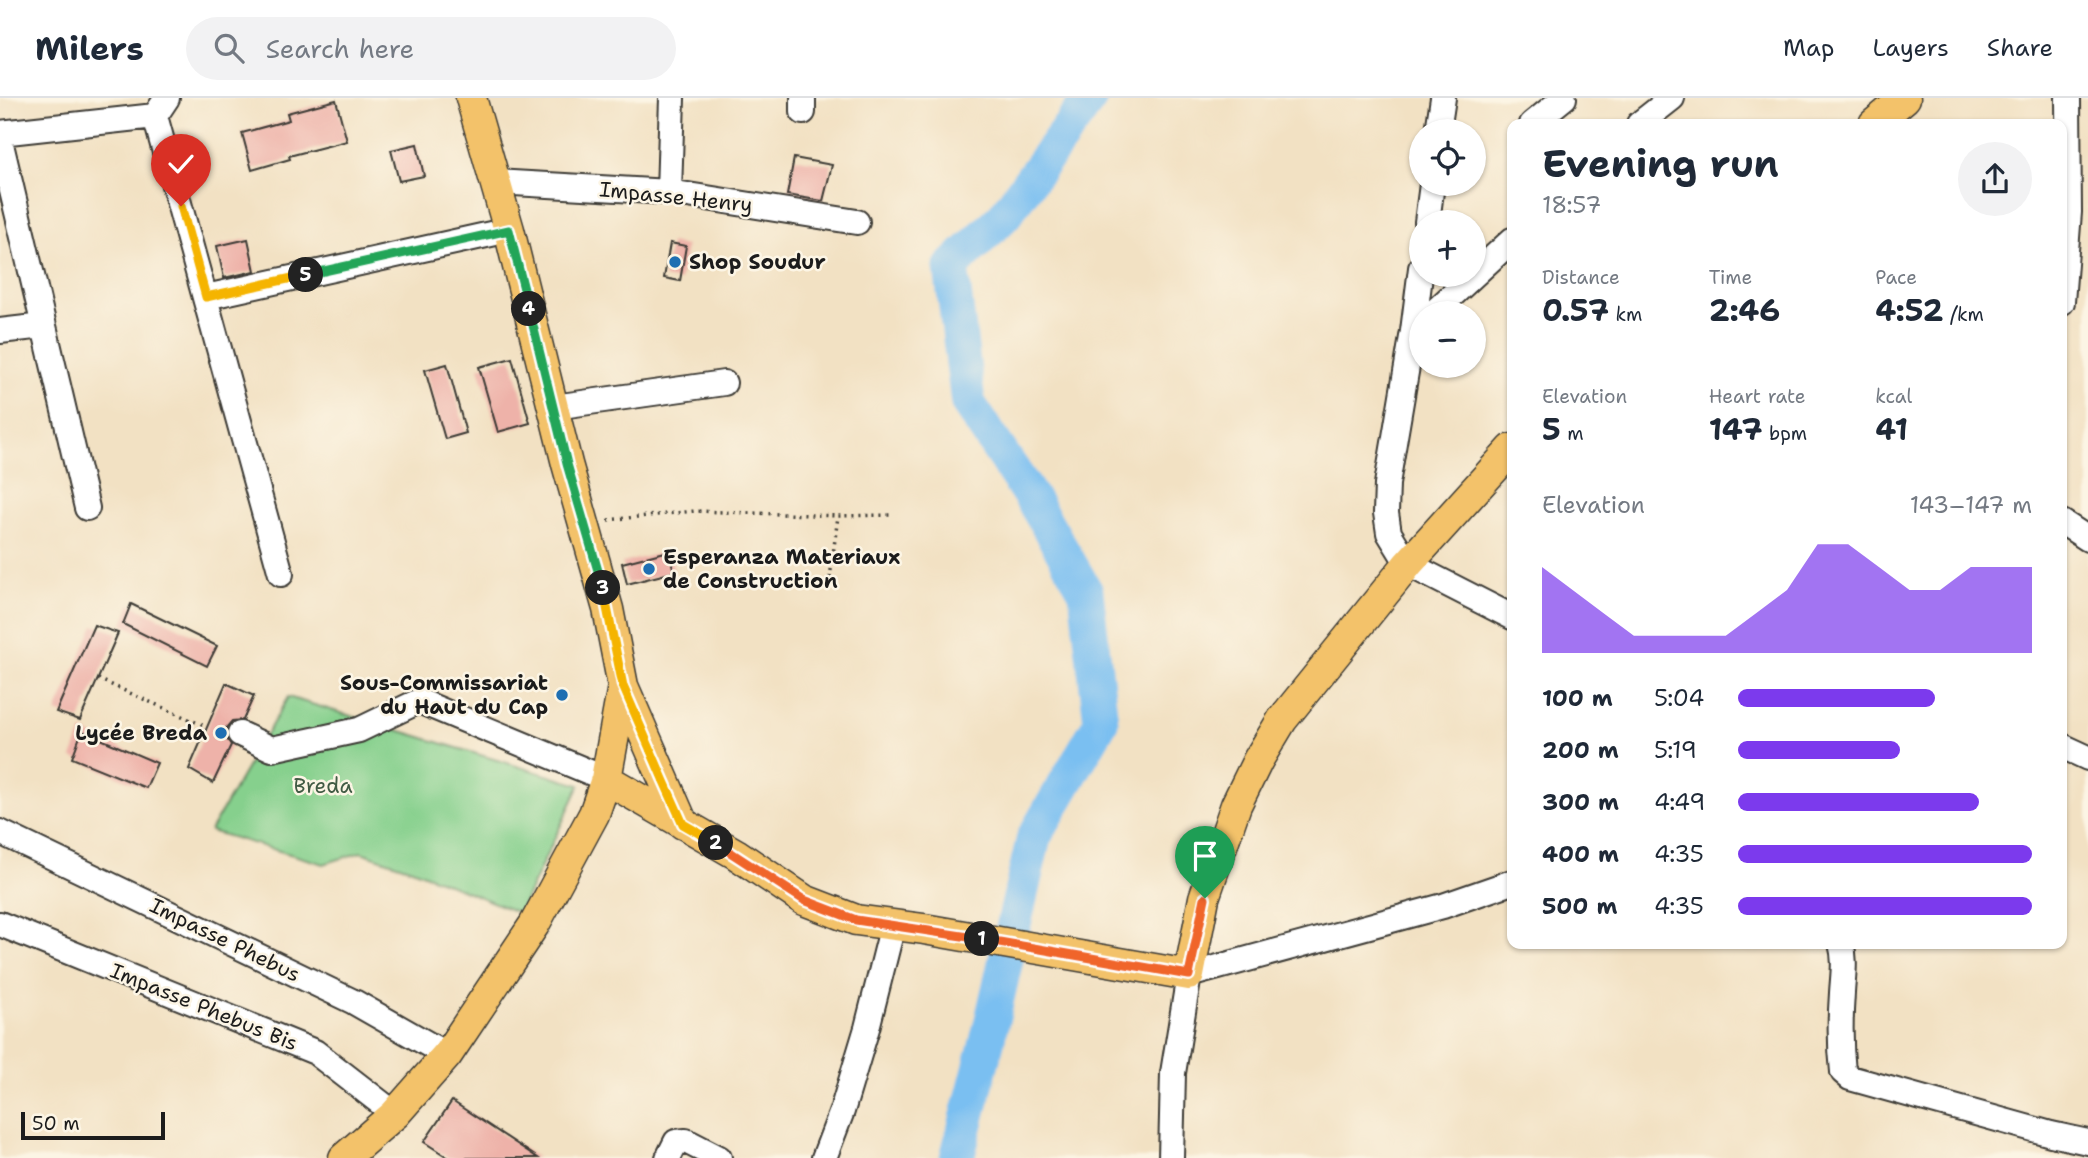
<!DOCTYPE html>
<html lang="en">
<head>
<meta charset="utf-8">
<style>
  :root { --surface:#fff; --page:#f2f2f3; --text:#1f2937; --muted:#747a83; --line:#e0e1e3; --accent:#7c3aed }
  body { margin:0; font-family:"Shantell Sans",sans-serif; background:var(--page); color:var(--text); height:100vh; display:flex; flex-direction:column; font-size:26px; white-space:nowrap }
  * { box-sizing:border-box; margin:0 }
  p { font-size:23px; color:var(--muted) }
  .icon { flex:none; width:38px; height:38px; fill:none; stroke:currentColor; stroke-width:2; stroke-linecap:round; stroke-linejoin:round }
  .map { position:relative; flex:1; overflow:hidden }
  .side { position:absolute; left:1507px; top:21px; width:560px; height:830px; display:flex; flex-direction:column; background:var(--surface); border-radius:14px; box-shadow:0 2px 5px #0004 }
  .side>* { flex:none }
  .controls { position:absolute; left:1409px; top:21px; display:grid; gap:14px }
  .controls a { display:grid; place-items:center; width:77px; height:77px; border-radius:50%; background:var(--surface); box-shadow:0 2px 5px #0004; font-size:35px }
  .scale { position:absolute; left:21px; bottom:18px; width:144px; box-sizing:border-box; padding-left:7px; border:4px solid #1c1c1c; border-top:0; font-size:19px; line-height:24px; white-space:nowrap; color:#1c1c1c; -webkit-text-stroke:5px #fcf5e5; paint-order:stroke }
  .pin { position:absolute; display:grid; place-items:center; width:60px; height:60px; color:#fff; margin:-72px -30px; border-radius:50% 50% 50% 0; rotate:-45deg; box-shadow:0 0 7px #0007 }
  .pin .icon { rotate:45deg }
  .km { position:absolute; width:35px; height:35px; margin:-18px; border-radius:50%; background:#222; color:#fff; font-size:19px; line-height:35px; text-align:center }
  .round { display:grid; place-items:center; flex:none; width:74px; height:74px; border-radius:37px; background:var(--page) }
  .head { display:flex; align-items:center; justify-content:space-between; height:119px; padding:0 35px }
  h1 { font-size:38px; font-weight:700; line-height:52px }
  .figures { display:grid; grid-template-columns:repeat(3,1fr); gap:10px; height:119px; padding:7px 35px }
  .figures div { display:grid; align-content:center }
  .figures b { font-size:30px; font-weight:700 }
  .figures small { font-size:19px; font-weight:400 }
  .figures p { font-size:19px }
  .chart { height:196px; padding:14px 35px }
  .chart p { display:flex; justify-content:space-between }
  .chart svg { width:100%; height:126px; margin-top:7px; fill:var(--accent); opacity:.7 }
  ul { padding:0 35px; list-style:none; font-size:23px }
  li { display:grid; grid-template-columns:112px 84px 1fr; align-items:center; height:52px }
  li i { height:18px; border-radius:9px; background:var(--accent) }
  header { display:flex; align-items:center; gap:42px; box-sizing:border-box; height:98px; padding:0 35px; background:var(--surface); border-bottom:2px solid var(--line) }
  header strong { font-size:33px }
  nav { display:flex; gap:38px; margin-inline-start:auto; font-size:24px }
  .search { width:490px; height:63px; background:var(--page); display:flex; align-items:center; gap:18px; box-sizing:border-box; padding:0 24px; border-radius:38px; color:var(--muted); font-size:26px }
  .map>svg:first-child { display:block }
  .green { fill:#86d08d; stroke:#517654; stroke-width:2 }
  .lines { fill:none; stroke-linecap:round; stroke-linejoin:round }
  .river { stroke:#7abff1; stroke-width:35 }
  .building { fill:#eeb2a9 }
  .minor-casing { stroke:#3c3a35; stroke-width:28 }
  .major-casing { stroke:#3c3a35; stroke-width:33 }
  .path { stroke:#3c3a35; stroke-width:3.5; stroke-dasharray:2 5; stroke-linecap:butt }
  .minor { stroke:#fff; stroke-width:24 }
  .major { stroke:#f3c26a; stroke-width:30 }
  .split-1-casing { stroke:#fff; stroke-width:14 }
  .split-2-casing { stroke:#fff; stroke-width:14 }
  .split-3-casing { stroke:#fff; stroke-width:14 }
  .split-4-casing { stroke:#fff; stroke-width:14 }
  .split-5-casing { stroke:#fff; stroke-width:14 }
  .split-6-casing { stroke:#fff; stroke-width:14 }
  .split-1 { stroke:#f0652b; stroke-width:9 }
  .split-2 { stroke:#f0652b; stroke-width:9 }
  .split-3 { stroke:#f5b400; stroke-width:9 }
  .split-4 { stroke:#22a559; stroke-width:9 }
  .split-5 { stroke:#22a559; stroke-width:9 }
  .split-6 { stroke:#f5b400; stroke-width:9 }
  .poi-dot { fill:#1f6fb2; stroke:#fcf5e5; stroke-width:2.5 }
  .labels { text-anchor:middle; stroke-width:5; stroke-linejoin:round; paint-order:stroke }
  .street-label { font-size:21px; fill:#1c1c1c; stroke:#fcf5e5 }
  .poi-label { font-size:21px; font-weight:bold; fill:#1c1c1c; stroke:#fcf5e5; text-anchor:start }
  .park-label { font-size:21px; fill:#415b44; stroke:#fcf5e5 }
</style>
</head>
<body>
<header>
<strong>Milers</strong>
<div class="search"><svg class="icon" aria-label="search" viewBox="0 0 24 24"><circle cx="10" cy="10" r="6"/><path d="M15 15l6 6"/></svg>Search here</div>
<nav><a>Map</a><a>Layers</a><a>Share</a></nav>
</header>
<div class="map">
<svg width="2088" height="1060" viewBox="0 0 2088 1060">
  <rect width="100%" height="100%" fill="#fcf5e5"/>
  <filter id="ink" filterUnits="userSpaceOnUse"><feTurbulence type="fractalNoise" baseFrequency=".0143" numOctaves="2"/><feDisplacementMap in="SourceGraphic" scale="14" xChannelSelector="R" yChannelSelector="G"/><feConvolveMatrix kernelMatrix="1 2 1 2 8 2 1 2 1" color-interpolation-filters="sRGB"/></filter>
  <filter id="wash" filterUnits="userSpaceOnUse"><feTurbulence type="fractalNoise" baseFrequency=".00686" numOctaves="4" result="noise"/><feDisplacementMap in="SourceGraphic" scale="28" xChannelSelector="R" yChannelSelector="G"/><feGaussianBlur stdDeviation="1.57" result="paint"/><feColorMatrix in="noise" values="0 0 0 0 0 0 0 0 0 0 0 0 0 0 0 0 0 1.4 0 .05"/><feComposite in="paint" operator="in"/></filter>
  <g filter="url(#wash)">
    <rect width="100%" height="100%" fill="#f2e1c3"/>
    <path class="green" d="M 288,599 L 580,687 L 519,815 L 412,771 L 361,754 L 324,766 L 210,733 Z"/>
    <g class="lines">
      <path class="river" d="M 957,1060 L 987,944 L 1034,739 L 1101,624 L 1086,494 L 1034,404 L 968,305 L 951,169 L 1004,118 L 1090,0"/>
    </g>
    <g id="blocks">
      <path class="building" d="M 336,2 L 347,43 L 289,58 L 290,61 L 252,72 L 242,35 L 289,22 L 287,15 Z
        M 417,46 L 424,78 L 399,83 L 391,52 Z
        M 794,60 L 832,67 L 823,103 L 787,97 Z
        M 248,141 L 255,173 L 224,180 L 217,148 Z
        M 670,145 L 686,148 L 680,183 L 664,180 Z
        M 512,260 L 530,325 L 498,334 L 479,269 Z
        M 447,266 L 466,335 L 445,341 L 425,272 Z
        M 669,453 L 674,474 L 627,486 L 622,465 Z
        M 131,506 L 217,548 L 207,568 L 123,526 Z
        M 94,527 L 118,535 L 80,622 L 56,614 Z
        M 226,585 L 254,598 L 243,622 L 232,623 L 226,630 L 225,638 L 231,647 L 213,685 L 189,671 Z
        M 82,633 L 157,665 L 146,690 L 72,660 Z
        M 452,1003 L 538,1060 L 449,1060 L 424,1044 Z"/>
    </g>
  </g>
  <g filter="url(#ink)">
    <use href="#blocks" fill-opacity="0" stroke="#3c3a35" stroke-width="2"/>
    <g class="lines">
      <defs>
        <path id="minor" d="M 803,14 L 803,0
          M 155,18 L 281,476
          M 1532,26 L 1564,0
          M 1639,26 L 1672,0
          M 1438,33 L 1443,0
          M 0,35 L 155,18 L 167,0
          M 0,42 L 87,410
          M 495,84 L 669,94 L 857,124
          M 669,94 L 672,0
          M 1427,124 L 1432,86
          M 1421,170 L 1413,233 L 1387,386 L 1386,415 L 1389,435 L 1408,466 L 1512,519
          M 206,199 L 509,132
          M 2062,204 L 2069,114 L 2068,0
          M 1433,215 L 1512,142
          M 0,233 L 43,228
          M 554,309 L 724,285
          M 2062,424 L 2088,441
          M 240,636 L 272,651 L 359,632 L 419,603 L 606,681
          M 2062,648 L 2088,660
          M 0,734 L 354,904 L 447,957
          M 0,826 L 315,954 L 395,1016
          M 1841,845 C 1846,863 1843,877 1842,895 C 1840,922 1840,948 1843,974 L 1850,980 L 2051,1036 L 2088,1044
          M 668,1060 L 676,1044 L 686,1043 L 719,1060
          M 824,1060 L 842,1013 L 867,930 L 893,827
          M 1171,1060 L 1173,975 L 1189,877 L 1443,808 L 1512,784"/>
        <path id="major" d="M 1874,26 L 1905,0
          M 623,588 L 683,726
          M 606,681 L 736,756 L 804,802 L 856,822 L 924,831 L 1189,877 L 1204,800 L 1236,707 L 1258,662 L 1282,622 L 1408,466 L 1512,351
          M 344,1060 L 395,1016 L 447,957 L 534,827 L 594,716 L 606,681 L 623,588 L 608,511 L 567,366 L 509,132 L 471,0"/>
      </defs>
      <use href="#minor" class="minor-casing"/>
      <use href="#major" class="major-casing"/>
      <path class="path" d="M 608,422 L 695,413 L 838,418 L 892,417
        M 830,480 L 838,418
        M 98,581 L 207,629"/>
      <use href="#minor" class="minor"/>
      <use href="#major" class="major"/>
    </g>
  </g>
  <g class="lines" filter="url(#ink)">
    <defs>
      <path id="split-1" d="M 982,841 L 1189,877 L 1205,800"/>
      <path id="split-2" d="M 716,745 L 804,802 L 856,822 L 982,841"/>
      <path id="split-3" d="M 603,490 L 623,588 L 663,681 L 683,726 L 716,745"/>
      <path id="split-4" d="M 529,211 L 567,366 L 603,490"/>
      <path id="split-5" d="M 306,177 L 509,132 L 529,211"/>
      <path id="split-6" d="M 181,108 L 206,199 L 306,177"/>
    </defs>
    <use href="#split-1" class="split-1-casing"/>
    <use href="#split-2" class="split-2-casing"/>
    <use href="#split-3" class="split-3-casing"/>
    <use href="#split-4" class="split-4-casing"/>
    <use href="#split-5" class="split-5-casing"/>
    <use href="#split-6" class="split-6-casing"/>
    <use href="#split-1" class="split-1"/>
    <use href="#split-2" class="split-2"/>
    <use href="#split-3" class="split-3"/>
    <use href="#split-4" class="split-4"/>
    <use href="#split-5" class="split-5"/>
    <use href="#split-6" class="split-6"/>
  </g>
  <g class="poi-dot">
    <circle cx="675" cy="164" r="7"/>
    <circle cx="649" cy="471" r="7"/>
    <circle cx="562" cy="597" r="7"/>
    <circle cx="221" cy="635" r="7"/>
  </g>
  <g class="labels">
    <g class="street-label">
      <text transform="translate(676 99) rotate(6)" y="7">Impasse Henry</text>
      <text transform="translate(225 842) rotate(26)" y="7">Impasse Phebus</text>
      <text transform="translate(204 909) rotate(22)" y="7">Impasse Phebus Bis</text>
    </g>
    <g class="poi-label">
      <text x="689" y="171">Shop Soudur</text>
      <text x="663" y="466">Esperanza Materiaux<tspan x="663" dy="24">de Construction</tspan></text>
      <text x="548" y="592" text-anchor="end">Sous-Commissariat<tspan x="548" dy="24">du Haut du Cap</tspan></text>
      <text x="207" y="642" text-anchor="end">Lycée Breda</text>
    </g>
    <g class="park-label">
      <text x="323" y="695">Breda</text>
    </g>
  </g>
</svg>
<div class="controls">
<a><svg class="icon" aria-label="locate" viewBox="0 0 24 24"><circle cx="12" cy="12" r="6"/><path d="M12 2v4M12 18v4M2 12h4M18 12h4"/></svg></a>
<a>+</a>
<a>−</a>
</div>
<div class="scale">50 m</div>
<div class="pin" style="left:1205px;top:800px;background:#1e9e55"><svg class="icon" aria-label="arrive" viewBox="0 0 24 24"><path d="M6 21V4h12l-3 4 3 4H6"/></svg></div>
<div class="pin" style="left:181px;top:108px;background:#d93025"><svg class="icon" aria-label="check" viewBox="0 0 24 24"><path d="M5 12l5 5 9-10"/></svg></div>
<b class="km" style="left:982px;top:841px">1</b>
<b class="km" style="left:716px;top:745px">2</b>
<b class="km" style="left:603px;top:490px">3</b>
<b class="km" style="left:529px;top:211px">4</b>
<b class="km" style="left:306px;top:177px">5</b>
<section class="side">
<div class="head"><div><h1>Evening run</h1><p>18:57</p></div><a class="round"><svg class="icon" aria-label="share" viewBox="0 0 24 24"><path d="M12 15V3M7 8l5-5 5 5M5 13v7h14v-7"/></svg></a></div>
<div class="figures">
<div><p>Distance</p><b>0.57<small> km</small></b></div>
<div><p>Time</p><b>2:46</b></div>
<div><p>Pace</p><b>4:52<small> /km</small></b></div>
</div>
<div class="figures">
<div><p>Elevation</p><b>5<small> m</small></b></div>
<div><p>Heart rate</p><b>147<small> bpm</small></b></div>
<div><p>kcal</p><b>41</b></div>
</div>
<div class="chart"><p><span>Elevation</span>143–147 m</p>
<svg viewBox="0 0 160 44" preserveAspectRatio="none"><path d="M0 44V14L10 22L20 30L30 38L40 38L50 38L60 38L70 30L80 22L90 6L100 6L110 14L120 22L130 22L140 14L150 14L160 14V44z"/></svg>
</div>
<ul>
<li><b>100 m</b>5:04<i style="width:67%"></i></li>
<li><b>200 m</b>5:19<i style="width:55%"></i></li>
<li><b>300 m</b>4:49<i style="width:82%"></i></li>
<li><b>400 m</b>4:35<i style="width:100%"></i></li>
<li><b>500 m</b>4:35<i style="width:100%"></i></li>
</ul>
</section>
</div>
</body>
</html>
